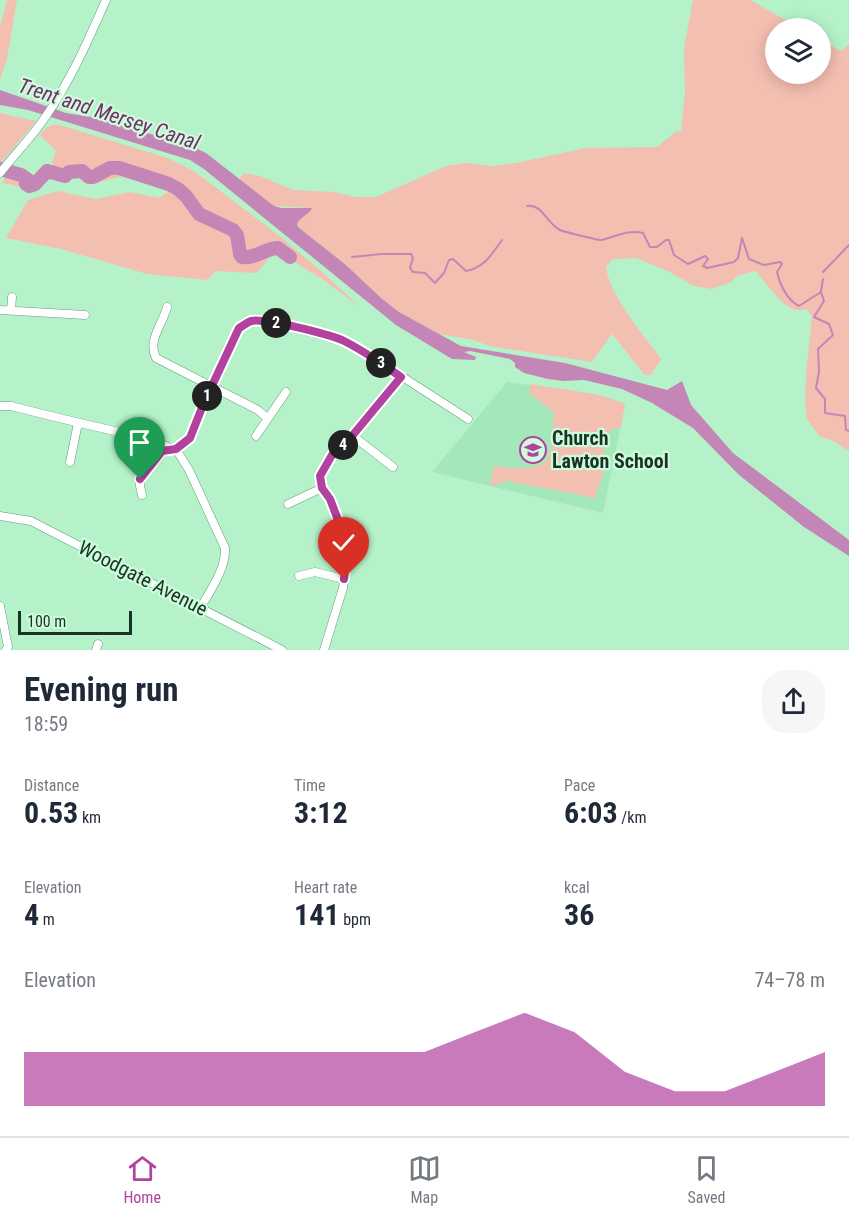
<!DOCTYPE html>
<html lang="en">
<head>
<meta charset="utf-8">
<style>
  :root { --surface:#fff; --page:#f6f6f7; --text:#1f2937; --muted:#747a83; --line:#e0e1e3; --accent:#b2429f }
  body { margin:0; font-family:"Roboto Condensed",sans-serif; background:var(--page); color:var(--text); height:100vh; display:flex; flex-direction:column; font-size:22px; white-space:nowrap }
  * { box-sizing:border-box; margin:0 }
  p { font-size:20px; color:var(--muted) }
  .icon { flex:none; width:33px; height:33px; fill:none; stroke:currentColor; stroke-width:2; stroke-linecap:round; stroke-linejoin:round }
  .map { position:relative; height:650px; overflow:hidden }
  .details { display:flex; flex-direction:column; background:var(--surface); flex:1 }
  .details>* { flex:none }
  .buttons { position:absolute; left:765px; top:18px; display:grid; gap:12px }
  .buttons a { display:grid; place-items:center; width:66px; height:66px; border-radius:50%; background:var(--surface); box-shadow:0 3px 15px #0003; font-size:30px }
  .scale { position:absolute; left:18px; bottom:15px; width:114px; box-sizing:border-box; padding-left:6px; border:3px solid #1b3324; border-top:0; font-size:16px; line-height:21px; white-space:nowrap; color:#1b3324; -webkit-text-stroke:4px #ccfcdb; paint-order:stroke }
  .pin { position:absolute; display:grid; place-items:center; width:51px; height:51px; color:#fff; margin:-62px -26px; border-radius:50% 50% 50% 0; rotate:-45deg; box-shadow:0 0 6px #0007 }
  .pin .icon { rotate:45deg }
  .km { position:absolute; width:30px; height:30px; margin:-15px; border-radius:50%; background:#222; color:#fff; font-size:16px; line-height:30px; text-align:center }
  .round { display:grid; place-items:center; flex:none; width:63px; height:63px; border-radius:24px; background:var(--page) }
  .summary { display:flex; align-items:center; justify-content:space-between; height:102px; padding:0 24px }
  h1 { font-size:33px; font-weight:700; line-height:45px }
  .stats { display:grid; grid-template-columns:repeat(3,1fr); gap:9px; height:102px; padding:6px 24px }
  .stats div { display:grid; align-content:center }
  .stats b { font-size:30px; font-weight:700 }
  .stats small { font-size:16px; font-weight:400 }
  .stats p { font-size:16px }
  .chart { height:168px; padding:12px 24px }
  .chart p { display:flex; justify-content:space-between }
  .chart svg { width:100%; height:108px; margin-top:6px; fill:var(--accent); opacity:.7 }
  .tab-bar { display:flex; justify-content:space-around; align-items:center; height:84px; border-top:2px solid var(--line); background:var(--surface); font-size:16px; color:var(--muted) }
  .tab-bar a { display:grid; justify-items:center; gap:3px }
  .tab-bar .active { color:var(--accent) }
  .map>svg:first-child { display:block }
  .built { fill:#a3e7ba }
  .green { fill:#f3bfb1 }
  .water { fill:#c486b6 }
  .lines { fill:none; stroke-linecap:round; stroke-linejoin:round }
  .stream { stroke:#c486b6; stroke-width:2 }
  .river { stroke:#c486b6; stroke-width:14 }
  .minor-casing { stroke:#629c77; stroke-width:9 }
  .minor { stroke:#fff; stroke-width:8 }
  .route-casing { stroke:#fff; stroke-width:12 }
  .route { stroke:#b2429f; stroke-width:8 }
  .labels { text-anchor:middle; stroke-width:4.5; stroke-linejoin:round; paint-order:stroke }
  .poi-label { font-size:20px; font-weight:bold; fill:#1b3324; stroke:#ccfcdb; text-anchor:start }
  .street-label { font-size:20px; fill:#1b3324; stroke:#ccfcdb }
  .water-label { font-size:21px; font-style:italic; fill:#762c69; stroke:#ccfcdb }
</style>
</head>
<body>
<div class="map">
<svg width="849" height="650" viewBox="0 0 849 650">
  <rect width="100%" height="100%" fill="#b5f2c9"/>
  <path class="built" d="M 507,382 L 593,394 L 610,398 L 625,404 L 603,513 L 432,472 Z"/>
  <path class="green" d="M 7,0 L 17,0 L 7,59 L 0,79 L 0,26 Z
    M 693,0 L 750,0 L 800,28 L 776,28 L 776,74 L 820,74 L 821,40 L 841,51 L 849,44 L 849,451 L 832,440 L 820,437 L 807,419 L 805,403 L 806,373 L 812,316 L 806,309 C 786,317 768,283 755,271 L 737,276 L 731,282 L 712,289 L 694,286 L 668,271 L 636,258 L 613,259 L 606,267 C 609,295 644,335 661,359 L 651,375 L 645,375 L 612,334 L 592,362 L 489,346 L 474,340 L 439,334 L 399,312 L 381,298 L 346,265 L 298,227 L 296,224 C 300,217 308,215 312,208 L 274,206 L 239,180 L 244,173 L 260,176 L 293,190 L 333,192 L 357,197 L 376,197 L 446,166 L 466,163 L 493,166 L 516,163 L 586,148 L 657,147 L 677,131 L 681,132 L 685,92 L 684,48 Z
    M 0,113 L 36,121 L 0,164 Z
    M 56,124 L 168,158 L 194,171 L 277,234 L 320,270 L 360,307 L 322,279 L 275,250 L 257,273 L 215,271 L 208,280 L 147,274 L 61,249 L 6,238 L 28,200 L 58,191 L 95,199 L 130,192 L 159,198 L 168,192 C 159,185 130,175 119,177 C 107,180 98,183 86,184 L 77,177 L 57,180 L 52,178 C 32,194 25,186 2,183 L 9,170 L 31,177 L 39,177 L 43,173 L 56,170 L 52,163 L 56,150 L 39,135 L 48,127 Z
    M 531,384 C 562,390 596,391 625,404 L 621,428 L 611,429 L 604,448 L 604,470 L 595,498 L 508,481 L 490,486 L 494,466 C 511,468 526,470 544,464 L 551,451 L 554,412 L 529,393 Z"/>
  <path class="water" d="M 0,90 L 66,113 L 91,117 L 189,145 L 206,153 L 274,206 L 282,208 L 312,208 C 309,215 300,217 297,224 L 298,227 L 346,265 L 381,298 L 399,312 L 461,346 L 565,363 L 667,390 L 682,381 L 691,405 L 733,453 L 849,540 L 849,556 L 804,527 L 738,474 L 693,428 L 652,403 L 622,389 L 584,380 L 563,381 L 548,379 L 524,373 L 515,367 L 515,363 L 510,359 L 470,351 L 464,352 L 476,357 L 475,360 L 452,359 L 396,325 L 204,169 L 190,160 L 28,110 L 0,105 Z"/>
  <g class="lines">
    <path class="stream" d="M 527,206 C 543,204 547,224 560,230 C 564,232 598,240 601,240 C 615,237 628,229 643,233 L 650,247 L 657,247 L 666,240 L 669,240 L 674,255 L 688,264 L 705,256 L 708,259 L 703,266 L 707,268 L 734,262 L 738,258 L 742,238 L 749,259 L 764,265 L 780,262 L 782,264 L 777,272 C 780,285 787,300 799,306 L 821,292 L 824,301 L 814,317 L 829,324 L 833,335 L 818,349 L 819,372 L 816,388 L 825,399 L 825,413 L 845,416 L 846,430 L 849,431
      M 352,257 L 382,254 L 411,254 L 413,258 L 410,268 L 413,272 L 425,273 L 435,283 L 444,273 L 449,260 L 453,259 L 466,271 C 484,268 492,254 502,240
      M 823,272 L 849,245
      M 821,291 L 823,279"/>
    <path class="river" d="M 0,169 L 21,175 L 28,180 L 26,184 L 29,186 L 35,184 L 47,171 L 65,176 L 69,172 L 82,171 L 89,177 L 93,177 L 110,168 L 119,168 L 169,184 L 178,189 L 186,196 L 199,214 L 233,230 L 237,235 L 240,254 L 242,257 C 255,259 266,248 278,248 L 290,257"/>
    <defs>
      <path id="minor" d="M 0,173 C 14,155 31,138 44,119 C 70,82 88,41 106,0
        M 167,307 C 163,324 147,340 156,358 L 258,410 L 267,418
        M 0,310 L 85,315
        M 11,310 L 12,297
        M 0,406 L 11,406 C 58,418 104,429 151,439 C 160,441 167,449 176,449 L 189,470 L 225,548 C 226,569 211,589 201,607
        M 256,436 L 286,392
        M 353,436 L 393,467
        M 176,449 L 185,443 L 194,431 L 203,405 L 239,328 C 248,321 256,321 267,321 L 341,340 L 367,354 L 468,419
        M 70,462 L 78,423
        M 142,495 C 141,490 139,485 140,480 C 143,468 158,452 170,449
        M 288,504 L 322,488
        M 0,516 L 31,521 L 282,650
        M 299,576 L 315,572 L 344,579
        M 0,606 L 8,647 L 6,650
        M 96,650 L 98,644
        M 324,650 L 343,588 L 346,562 L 343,533 L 330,499 L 322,488 L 320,476 L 332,455 L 353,436 L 401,377"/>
    </defs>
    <use href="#minor" class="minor-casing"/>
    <use href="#minor" class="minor"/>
  </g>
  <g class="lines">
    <defs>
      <path id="route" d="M 140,479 L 162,451 L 176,449 L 190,438 L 203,405 L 239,328 C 243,326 246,323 251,321 C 266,318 327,334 342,340 C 363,350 382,364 401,377 L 352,436 L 332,455 L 320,476 L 322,488 L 330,499 L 343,533 L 346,562 L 344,579"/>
    </defs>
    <use href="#route" class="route-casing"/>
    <use href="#route" class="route"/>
  </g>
  <defs>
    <symbol id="school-ring" viewBox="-11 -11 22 22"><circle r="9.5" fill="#ccfcdb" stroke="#b2429f" stroke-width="1.5"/><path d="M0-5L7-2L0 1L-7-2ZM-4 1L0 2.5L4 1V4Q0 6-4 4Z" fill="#b2429f"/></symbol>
  </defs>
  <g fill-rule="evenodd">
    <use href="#school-ring" x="518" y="435" width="30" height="30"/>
  </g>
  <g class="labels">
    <g class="poi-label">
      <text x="552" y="445">Church<tspan x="552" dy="23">Lawton School</tspan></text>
    </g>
    <g class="street-label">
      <text transform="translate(143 578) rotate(27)" y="7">Woodgate Avenue</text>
    </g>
    <g class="water-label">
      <text transform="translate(109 114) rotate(18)" y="7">Trent and Mersey Canal</text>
    </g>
  </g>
</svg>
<div class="buttons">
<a><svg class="icon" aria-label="layers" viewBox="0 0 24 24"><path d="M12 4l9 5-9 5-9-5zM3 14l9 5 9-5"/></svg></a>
</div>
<div class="scale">100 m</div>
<div class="pin" style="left:140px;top:479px;background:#1e9e55"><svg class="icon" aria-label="arrive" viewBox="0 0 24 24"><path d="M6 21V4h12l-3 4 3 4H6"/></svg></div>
<div class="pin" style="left:344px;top:579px;background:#d93025"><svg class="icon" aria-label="check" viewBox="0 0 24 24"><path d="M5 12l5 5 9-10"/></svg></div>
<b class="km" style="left:207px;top:396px">1</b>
<b class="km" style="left:276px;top:323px">2</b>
<b class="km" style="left:381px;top:363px">3</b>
<b class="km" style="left:343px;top:445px">4</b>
</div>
<section class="details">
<div class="summary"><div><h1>Evening run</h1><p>18:59</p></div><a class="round"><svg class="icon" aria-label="share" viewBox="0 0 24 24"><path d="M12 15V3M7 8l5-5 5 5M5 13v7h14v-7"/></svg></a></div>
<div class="stats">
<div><p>Distance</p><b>0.53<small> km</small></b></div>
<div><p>Time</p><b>3:12</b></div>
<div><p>Pace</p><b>6:03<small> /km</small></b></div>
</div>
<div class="stats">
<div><p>Elevation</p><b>4<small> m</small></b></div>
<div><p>Heart rate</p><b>141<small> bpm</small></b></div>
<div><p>kcal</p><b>36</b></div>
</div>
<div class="chart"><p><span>Elevation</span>74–78 m</p>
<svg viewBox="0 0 160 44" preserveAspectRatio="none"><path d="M0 44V22L10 22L20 22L30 22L40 22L50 22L60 22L70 22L80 22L90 14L100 6L110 14L120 30L130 38L140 38L150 30L160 22V44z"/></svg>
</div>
</section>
<nav class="tab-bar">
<a class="active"><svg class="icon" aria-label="home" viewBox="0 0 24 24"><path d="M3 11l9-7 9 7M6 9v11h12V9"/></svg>Home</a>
<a><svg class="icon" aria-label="map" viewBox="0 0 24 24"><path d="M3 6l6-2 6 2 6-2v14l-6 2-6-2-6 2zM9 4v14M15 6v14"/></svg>Map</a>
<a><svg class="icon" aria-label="saved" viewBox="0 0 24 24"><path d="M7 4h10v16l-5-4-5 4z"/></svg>Saved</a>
</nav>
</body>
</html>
